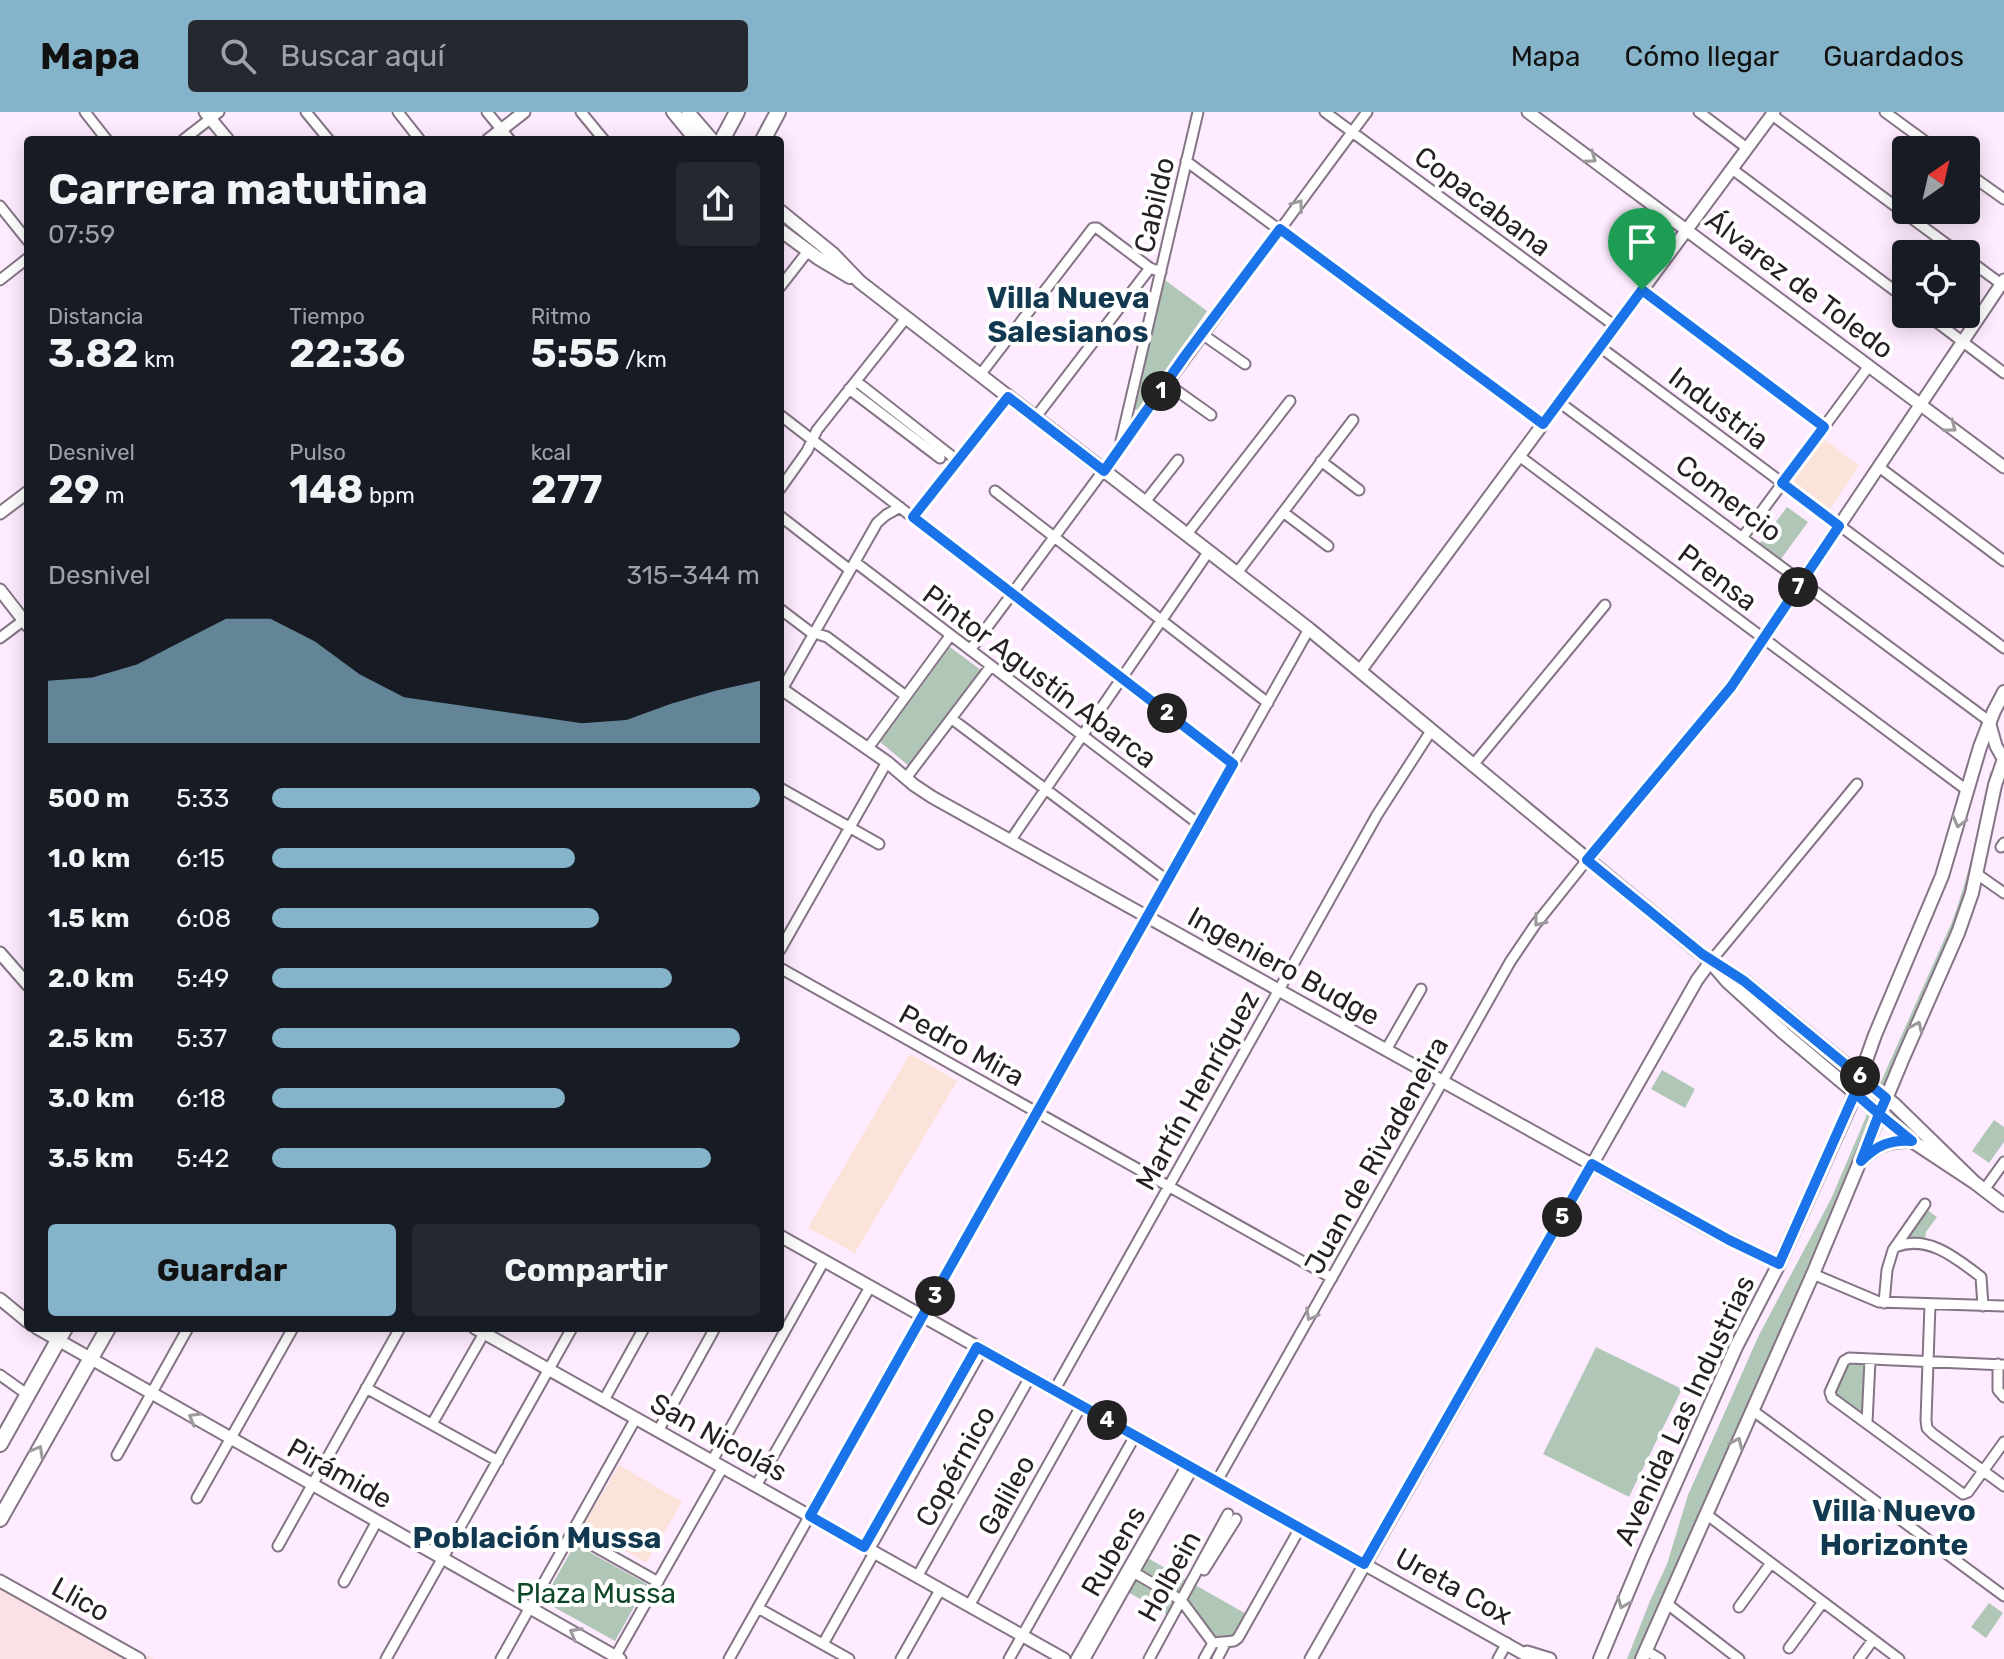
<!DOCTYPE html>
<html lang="es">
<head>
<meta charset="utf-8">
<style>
  :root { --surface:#171b24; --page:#242831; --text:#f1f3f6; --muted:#9ea1a6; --accent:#85b3c9 }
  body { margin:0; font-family:Rubik,sans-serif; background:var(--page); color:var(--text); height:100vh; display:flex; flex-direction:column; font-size:30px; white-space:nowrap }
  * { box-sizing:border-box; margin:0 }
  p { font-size:26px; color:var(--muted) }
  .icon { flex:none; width:44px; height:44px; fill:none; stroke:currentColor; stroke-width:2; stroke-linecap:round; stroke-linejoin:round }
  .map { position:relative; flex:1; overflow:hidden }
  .drawer { position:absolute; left:24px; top:24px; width:760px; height:1196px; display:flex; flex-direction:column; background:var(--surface); border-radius:8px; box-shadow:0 4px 20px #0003 }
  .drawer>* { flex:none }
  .needle { width:52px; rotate:34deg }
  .tools { position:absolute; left:1892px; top:24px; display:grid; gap:16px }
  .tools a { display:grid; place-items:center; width:88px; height:88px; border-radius:8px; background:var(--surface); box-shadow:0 4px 20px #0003; font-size:40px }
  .pin { position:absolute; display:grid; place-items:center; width:68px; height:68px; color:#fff; margin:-82px -34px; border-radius:50% 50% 50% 0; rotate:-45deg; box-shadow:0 0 8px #0007 }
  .pin .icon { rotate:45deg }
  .km { position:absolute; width:40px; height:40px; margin:-20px; border-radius:50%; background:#222; color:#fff; font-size:22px; line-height:40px; text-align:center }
  .round { display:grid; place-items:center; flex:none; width:84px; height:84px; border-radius:8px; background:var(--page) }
  .overview { display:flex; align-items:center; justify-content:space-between; height:136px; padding:0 24px }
  h1 { font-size:44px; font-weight:700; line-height:60px }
  .metrics { display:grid; grid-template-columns:repeat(3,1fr); gap:12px; height:136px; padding:8px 24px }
  .metrics div { display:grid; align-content:center }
  .metrics b { font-size:40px; font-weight:700 }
  .metrics small { font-size:22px; font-weight:400 }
  .metrics p { font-size:22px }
  .chart { height:224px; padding:16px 24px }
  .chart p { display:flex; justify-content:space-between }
  .chart svg { width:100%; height:144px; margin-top:8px; fill:var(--accent); opacity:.7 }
  .cta { display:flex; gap:16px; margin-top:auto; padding:16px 24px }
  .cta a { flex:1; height:92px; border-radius:8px; background:var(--accent); color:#111; font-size:32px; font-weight:700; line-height:92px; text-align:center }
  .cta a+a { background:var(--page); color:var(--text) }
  ul { padding:0 24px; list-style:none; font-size:26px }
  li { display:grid; grid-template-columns:128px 96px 1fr; align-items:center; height:60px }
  li i { height:20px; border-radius:10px; background:var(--accent) }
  header { display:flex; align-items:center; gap:48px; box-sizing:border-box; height:112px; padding:0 40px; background:var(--accent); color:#111 }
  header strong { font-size:38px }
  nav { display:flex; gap:44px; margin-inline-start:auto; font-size:28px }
  .search { width:560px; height:72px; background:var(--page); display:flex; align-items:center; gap:20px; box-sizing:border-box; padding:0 28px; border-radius:8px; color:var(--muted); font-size:30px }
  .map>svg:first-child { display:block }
  .commercial { fill:#fbe1e5 }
  .education { fill:#fbe3d9 }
  .green { fill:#b0c7b7 }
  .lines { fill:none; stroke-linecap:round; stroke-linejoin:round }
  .minor-casing { stroke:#857486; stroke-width:13 }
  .tertiary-casing { stroke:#857486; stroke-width:15 }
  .secondary-casing { stroke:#857486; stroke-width:16 }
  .primary-casing { stroke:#857486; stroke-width:18 }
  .minor { stroke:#fff; stroke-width:9 }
  .tertiary { stroke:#fff; stroke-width:11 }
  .secondary { stroke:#fff; stroke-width:12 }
  .primary { stroke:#fff; stroke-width:14 }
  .oneway { stroke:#9d9a9d }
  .route-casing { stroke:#fff; stroke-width:16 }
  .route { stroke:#1a73e8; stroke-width:10 }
  .labels { text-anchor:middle; stroke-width:8; stroke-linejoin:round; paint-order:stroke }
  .street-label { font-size:28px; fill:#261f26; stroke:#fff }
  .park-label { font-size:28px; fill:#0e4728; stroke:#fff }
  .neighbourhood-label { font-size:30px; font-weight:bold; fill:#123950; stroke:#fff }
</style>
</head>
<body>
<header>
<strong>Mapa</strong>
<div class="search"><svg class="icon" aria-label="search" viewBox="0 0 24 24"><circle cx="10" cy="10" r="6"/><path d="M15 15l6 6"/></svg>Buscar aquí</div>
<nav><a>Mapa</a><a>Cómo llegar</a><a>Guardados</a></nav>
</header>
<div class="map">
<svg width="2004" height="1547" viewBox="0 0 2004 1547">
  <rect width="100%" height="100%" fill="#feebff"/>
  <path class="commercial" d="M 0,1464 L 154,1547 L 0,1547 Z"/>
  <path class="education" d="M 1824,327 L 1859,354 L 1830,397 L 1791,369 Z
    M 910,942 L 957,969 L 855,1141 L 808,1116 Z
    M 619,1353 L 682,1390 L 646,1451 L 583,1414 Z"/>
  <path class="green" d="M 1165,168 L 1207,199 L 1140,297 L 1132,299 Z
    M 1787,395 L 1808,410 L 1781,447 L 1760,431 Z
    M 950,535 L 981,558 L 909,654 L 880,630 Z
    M 1990,660 L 1995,660 L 1978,745 L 1948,833 L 1869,1010 L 1840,1081 L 1838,1094 L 1638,1547 L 1627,1547 L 1650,1489 L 1667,1452 L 1688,1383 L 1759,1223 L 1831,1087 L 1883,965 L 1952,810 C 1970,762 1979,711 1990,660 Z
    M 1662,958 L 1695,977 L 1685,996 L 1651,977 Z
    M 1994,1008 L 2004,1015 L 2004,1030 L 1989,1051 L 1972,1039 Z
    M 1926,1097 L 1937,1105 L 1926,1120 L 1925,1128 L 1904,1128 Z
    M 1596,1235 L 1682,1277 L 1629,1385 L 1543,1342 Z
    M 1847,1250 L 1863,1251 L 1867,1255 L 1864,1303 L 1863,1304 L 1835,1284 L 1834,1279 Z
    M 575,1432 L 647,1472 L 615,1529 L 543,1489 Z
    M 1146,1445 L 1248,1503 L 1234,1526 L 1213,1529 L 1185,1487 L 1137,1461 Z
    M 1134,1465 L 1177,1490 L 1170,1504 L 1126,1479 Z
    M 1989,1491 L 2003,1501 L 1986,1526 L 1971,1515 Z"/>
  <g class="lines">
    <defs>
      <path id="minor" d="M 85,0 L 107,28
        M 306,0 L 329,28
        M 398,0 L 420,28
        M 487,0 L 510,28
        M 581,0 L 604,28
        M 1325,0 L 1615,214
        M 1699,0 L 1747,36
        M 1885,0 L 1937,38
        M 1772,3 L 1960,142
        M 183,28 L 219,0
        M 1186,49 L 1543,312
        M 1732,57 L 1906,187
        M 1966,60 L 2004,87
        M 0,94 L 28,129
        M 1966,146 L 2004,174
        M 0,168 L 28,146
        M 780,175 L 808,139
        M 1642,178 L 1824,315
        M 1926,202 L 2004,261
        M 1202,222 L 1245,252
        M 1600,235 L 2004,536
        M 980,263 L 1093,116 L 1097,116 L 1150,156 L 1161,160
        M 856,269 L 958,349
        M 1166,271 L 1211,303
        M 849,277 L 940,346
        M 1559,290 L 1989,609
        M 780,303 L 1233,652
        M 1035,306 L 1150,156
        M 1121,329 L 1198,0
        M 1519,344 L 1968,679
        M 1321,349 L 1359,378
        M 1879,355 L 2004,449
        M 780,377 L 807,339 L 817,318 L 906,206
        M 995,379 L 1268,591
        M 1145,390 L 1178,348
        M 1283,400 L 1328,434
        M 780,404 L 850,458
        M 913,405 L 1008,285
        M 1187,422 L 1290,289
        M 1742,426 L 1869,254
        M 855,450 L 1200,713
        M 1237,461 L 1353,308
        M 780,497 L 809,519 L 827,525 L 906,584
        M 0,526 L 24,508
        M 970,538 C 1104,360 1234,179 1367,0
        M 780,581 L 877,411 L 886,403 L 900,395
        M 952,607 L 1168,769
        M 868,636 L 950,524
        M 1473,653 L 1605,493
        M 906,666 L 991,554
        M 780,676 L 879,732
        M 1010,729 L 1209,439
        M 2001,735 L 2004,731
        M 1977,762 L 2004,781
        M 780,838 L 887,650
        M 1711,849 L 1857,672
        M 780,856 L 1332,1166
        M 1386,938 L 1421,877
        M 1984,1078 L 2004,1050
        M 1895,1135 C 1928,1122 1956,1146 1981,1165 L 1983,1194
        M 1813,1162 L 1879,1190 L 2004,1194
        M 1884,1191 L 1887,1158 L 1893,1138 L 1925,1092
        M 1930,1192 L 1926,1308 L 1927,1316 L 1933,1322 L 2004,1374
        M 1998,1252 L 1998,1278 L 2004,1285
        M 2004,1253 L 1849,1246 L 1844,1249 L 1830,1280 L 1832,1286 L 1963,1382 L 1968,1380 L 2004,1330
        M 0,1263 L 28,1283
        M 366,1276 L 498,1349
        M 1054,1279 L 1377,703 L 1431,619
        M 604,1288 L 644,1216
        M 1752,1298 L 2004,1484
        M 1867,1311 L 1870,1248
        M 432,1312 L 487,1216
        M 658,1319 L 715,1216
        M 117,1343 L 188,1216
        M 712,1349 L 824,1149
        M 1217,1369 L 1510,850 L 1535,813 L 1587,748
        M 756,1374 L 870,1175
        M 197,1386 L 293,1216
        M 1706,1402 L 1899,1547
        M 571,1421 L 658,1470
        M 278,1434 L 400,1216
        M 864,1435 L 878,1410
        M 869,1438 L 982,1238
        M 1204,1458 L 1236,1407
        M 1135,1461 L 1181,1488 L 1213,1531
        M 917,1465 L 1030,1265
        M 344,1470 L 377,1409
        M 1666,1491 L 1739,1547
        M 969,1494 L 1081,1294
        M 1739,1495 L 1771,1451
        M 758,1496 L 849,1547
        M 1213,1531 L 1234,1529 L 1238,1526 L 1300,1416
        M 823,1532 L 874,1441
        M 1789,1536 L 1823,1490
        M 1645,1538 L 1660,1547
        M 386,1547 L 572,1216
        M 501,1547 L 636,1306
        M 614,1547 L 723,1355
        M 729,1547 L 1309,517
        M 901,1547 L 940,1478
        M 1009,1547 L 1135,1324
        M 1076,1547 L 1187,1353
        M 1085,1547 L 1193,1356
        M 1149,1547 L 1228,1402
        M 1204,1547 L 1213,1531
        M 1217,1547 L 1226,1530
        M 1498,1547 L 1507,1531
        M 1859,1547 L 1873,1528"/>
      <path id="tertiary" d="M 205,0 L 228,28
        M 1528,0 L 2004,355
        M 488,28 L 524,0
        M 0,401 L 28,380
        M 0,478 L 28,514
        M 1360,559 L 1774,0
        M 780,576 L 887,650 L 914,673 L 932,685 L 1706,1116 L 1779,1152
        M 1989,609 L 1996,634 L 2004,648
        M 1587,748 L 1731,575 L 2004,168
        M 0,841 L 28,873
        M 780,1124 L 1533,1547
        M 0,1187 L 28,1210
        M 37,1216 L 620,1547
        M 475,1216 L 1064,1547
        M 0,1469 L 139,1547
        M 1527,1540 L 1550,1547
        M 1311,1547 L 1697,868 L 1711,849"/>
      <path id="secondary" d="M 673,0 L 696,28
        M 688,0 L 712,28
        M 780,99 L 833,142 L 860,170 L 1309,517 L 1698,839 L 1711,849 L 1744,869 L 1895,993 L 1974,1070
        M 780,118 L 818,146 L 850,165
        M 1715,855 L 1727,869 L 1784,921 L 1912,1029 L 1974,1070 L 2004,1093
        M 1863,1047 C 1878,1033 1891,1028 1911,1029
        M 1600,1547 L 1643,1444 L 1736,1235 L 1779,1152 L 1849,996 L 1875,923 L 1942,764 L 1980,635 L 1994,599 L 2004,580
        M 1642,1547 L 1813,1162 L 1903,946 L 1958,821 L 1972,781 L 1995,673 L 2004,647"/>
      <path id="primary" d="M 722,28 L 737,0
        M 763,28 L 778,0
        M 0,1332 L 65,1216
        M 0,1407 L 108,1216"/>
    </defs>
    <use href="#minor" class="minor-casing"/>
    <use href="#tertiary" class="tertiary-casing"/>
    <use href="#secondary" class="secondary-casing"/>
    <use href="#primary" class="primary-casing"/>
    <use href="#minor" class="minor"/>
    <use href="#tertiary" class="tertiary"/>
    <use href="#secondary" class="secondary"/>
    <use href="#primary" class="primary"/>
  </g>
  <defs><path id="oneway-chevron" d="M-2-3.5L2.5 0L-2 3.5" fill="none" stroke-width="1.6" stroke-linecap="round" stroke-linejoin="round" transform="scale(2)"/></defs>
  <g class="oneway">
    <use href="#oneway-chevron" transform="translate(1591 46) rotate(36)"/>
    <use href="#oneway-chevron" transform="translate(1298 93) rotate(-53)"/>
    <use href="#oneway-chevron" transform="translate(1951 315) rotate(37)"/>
    <use href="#oneway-chevron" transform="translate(1959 710) rotate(105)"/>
    <use href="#oneway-chevron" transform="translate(1539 809) rotate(128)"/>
    <use href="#oneway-chevron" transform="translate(1917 915) rotate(-66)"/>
    <use href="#oneway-chevron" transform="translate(1311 1203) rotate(119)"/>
    <use href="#oneway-chevron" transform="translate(194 1306) rotate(-150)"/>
    <use href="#oneway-chevron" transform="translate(1737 1331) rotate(-66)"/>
    <use href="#oneway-chevron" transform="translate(38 1339) rotate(-61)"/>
    <use href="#oneway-chevron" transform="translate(1623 1491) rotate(112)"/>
    <use href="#oneway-chevron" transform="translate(575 1521) rotate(-151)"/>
  </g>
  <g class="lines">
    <defs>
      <path id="route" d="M 1642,178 L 1543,312 L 1280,117 L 1187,241 L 1104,359 L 1008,285 L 913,405 L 1233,652 L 810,1404 L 864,1435 L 977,1235 L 1364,1452 L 1592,1052 L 1729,1128 L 1779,1152 L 1855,981 L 1879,1002 L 1861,1049 C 1876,1034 1890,1027 1912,1029 L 1879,1002 L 1886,986 L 1744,869 L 1702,842 L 1587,748 L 1731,575 L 1839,414 L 1782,371 L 1824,315 L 1642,178"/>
    </defs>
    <use href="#route" class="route-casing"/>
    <use href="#route" class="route"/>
  </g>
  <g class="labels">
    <g class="street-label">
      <text transform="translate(1483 89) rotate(37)" y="10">Copacabana</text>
      <text transform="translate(1154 93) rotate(-77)" y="10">Cabildo</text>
      <text transform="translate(1800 172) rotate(37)" y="10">Álvarez de Toledo</text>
      <text transform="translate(1719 296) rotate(37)" y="10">Industria</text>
      <text transform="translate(1729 386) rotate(37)" y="10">Comercio</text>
      <text transform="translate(1718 465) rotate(37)" y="10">Prensa</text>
      <text transform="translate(1040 564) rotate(37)" y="10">Pintor Agustín Abarca</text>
      <text transform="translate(1284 854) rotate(29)" y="10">Ingeniero Budge</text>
      <text transform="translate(962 933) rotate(29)" y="10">Pedro Mira</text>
      <text transform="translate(1197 978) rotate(-61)" y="10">Martín Henríquez</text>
      <text transform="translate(1376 1043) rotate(-61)" y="10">Juan de Rivadeneira</text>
      <text transform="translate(1684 1298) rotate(-65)" y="10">Avenida Las Industrias</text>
      <text transform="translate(719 1325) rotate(29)" y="10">San Nicolás</text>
      <text transform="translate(955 1354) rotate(-61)" y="10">Copérnico</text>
      <text transform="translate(340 1361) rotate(29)" y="10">Pirámide</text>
      <text transform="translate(1006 1383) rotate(-61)" y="10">Galileo</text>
      <text transform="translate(1113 1439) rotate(-60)" y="10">Rubens</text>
      <text transform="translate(1169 1464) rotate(-61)" y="10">Holbein</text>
      <text transform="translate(1454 1474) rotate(29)" y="10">Ureta Cox</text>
      <text transform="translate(81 1487) rotate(29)" y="10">Llico</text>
    </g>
    <g class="park-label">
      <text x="596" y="1491">Plaza Mussa</text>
    </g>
    <g class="neighbourhood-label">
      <text x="1068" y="196">Villa Nueva<tspan x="1068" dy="34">Salesianos</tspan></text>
      <text x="1894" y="1409">Villa Nuevo<tspan x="1894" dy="34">Horizonte</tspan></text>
      <text x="537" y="1436">Población Mussa</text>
    </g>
  </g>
</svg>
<div class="tools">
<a><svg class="needle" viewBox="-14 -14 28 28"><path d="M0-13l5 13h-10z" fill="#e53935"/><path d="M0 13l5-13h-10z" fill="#9ea1a6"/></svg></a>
<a><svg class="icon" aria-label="locate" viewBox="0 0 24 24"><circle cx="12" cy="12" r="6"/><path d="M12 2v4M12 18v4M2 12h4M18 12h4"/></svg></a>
</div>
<div class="pin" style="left:1642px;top:178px;background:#1e9e55"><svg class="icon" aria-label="arrive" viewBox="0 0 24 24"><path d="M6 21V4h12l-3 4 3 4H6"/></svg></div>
<b class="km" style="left:1161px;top:279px">1</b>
<b class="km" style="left:1167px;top:601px">2</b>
<b class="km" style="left:935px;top:1184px">3</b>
<b class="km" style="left:1107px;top:1308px">4</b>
<b class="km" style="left:1562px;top:1105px">5</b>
<b class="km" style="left:1860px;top:964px">6</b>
<b class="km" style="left:1798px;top:475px">7</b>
<section class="drawer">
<div class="overview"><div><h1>Carrera matutina</h1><p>07:59</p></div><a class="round"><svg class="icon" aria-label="share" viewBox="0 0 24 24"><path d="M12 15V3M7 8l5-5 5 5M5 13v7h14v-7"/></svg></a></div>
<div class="metrics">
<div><p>Distancia</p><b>3.82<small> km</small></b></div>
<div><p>Tiempo</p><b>22:36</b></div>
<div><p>Ritmo</p><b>5:55<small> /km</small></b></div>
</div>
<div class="metrics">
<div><p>Desnivel</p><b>29<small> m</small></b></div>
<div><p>Pulso</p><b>148<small> bpm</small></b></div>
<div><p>kcal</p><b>277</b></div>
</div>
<div class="chart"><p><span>Desnivel</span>315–344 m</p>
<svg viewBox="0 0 160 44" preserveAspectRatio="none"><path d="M0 44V25L10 24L20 20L30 13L40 6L50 6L60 13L70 23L80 30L90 32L100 34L110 36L120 38L130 37L140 32L150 28L160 25V44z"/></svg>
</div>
<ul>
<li><b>500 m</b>5:33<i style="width:100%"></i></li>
<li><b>1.0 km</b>6:15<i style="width:62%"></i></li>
<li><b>1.5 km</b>6:08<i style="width:67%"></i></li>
<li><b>2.0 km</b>5:49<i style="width:82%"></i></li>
<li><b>2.5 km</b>5:37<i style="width:96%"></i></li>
<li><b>3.0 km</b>6:18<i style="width:60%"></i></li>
<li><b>3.5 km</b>5:42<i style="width:90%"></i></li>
</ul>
<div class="cta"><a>Guardar</a><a>Compartir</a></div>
</section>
</div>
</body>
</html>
